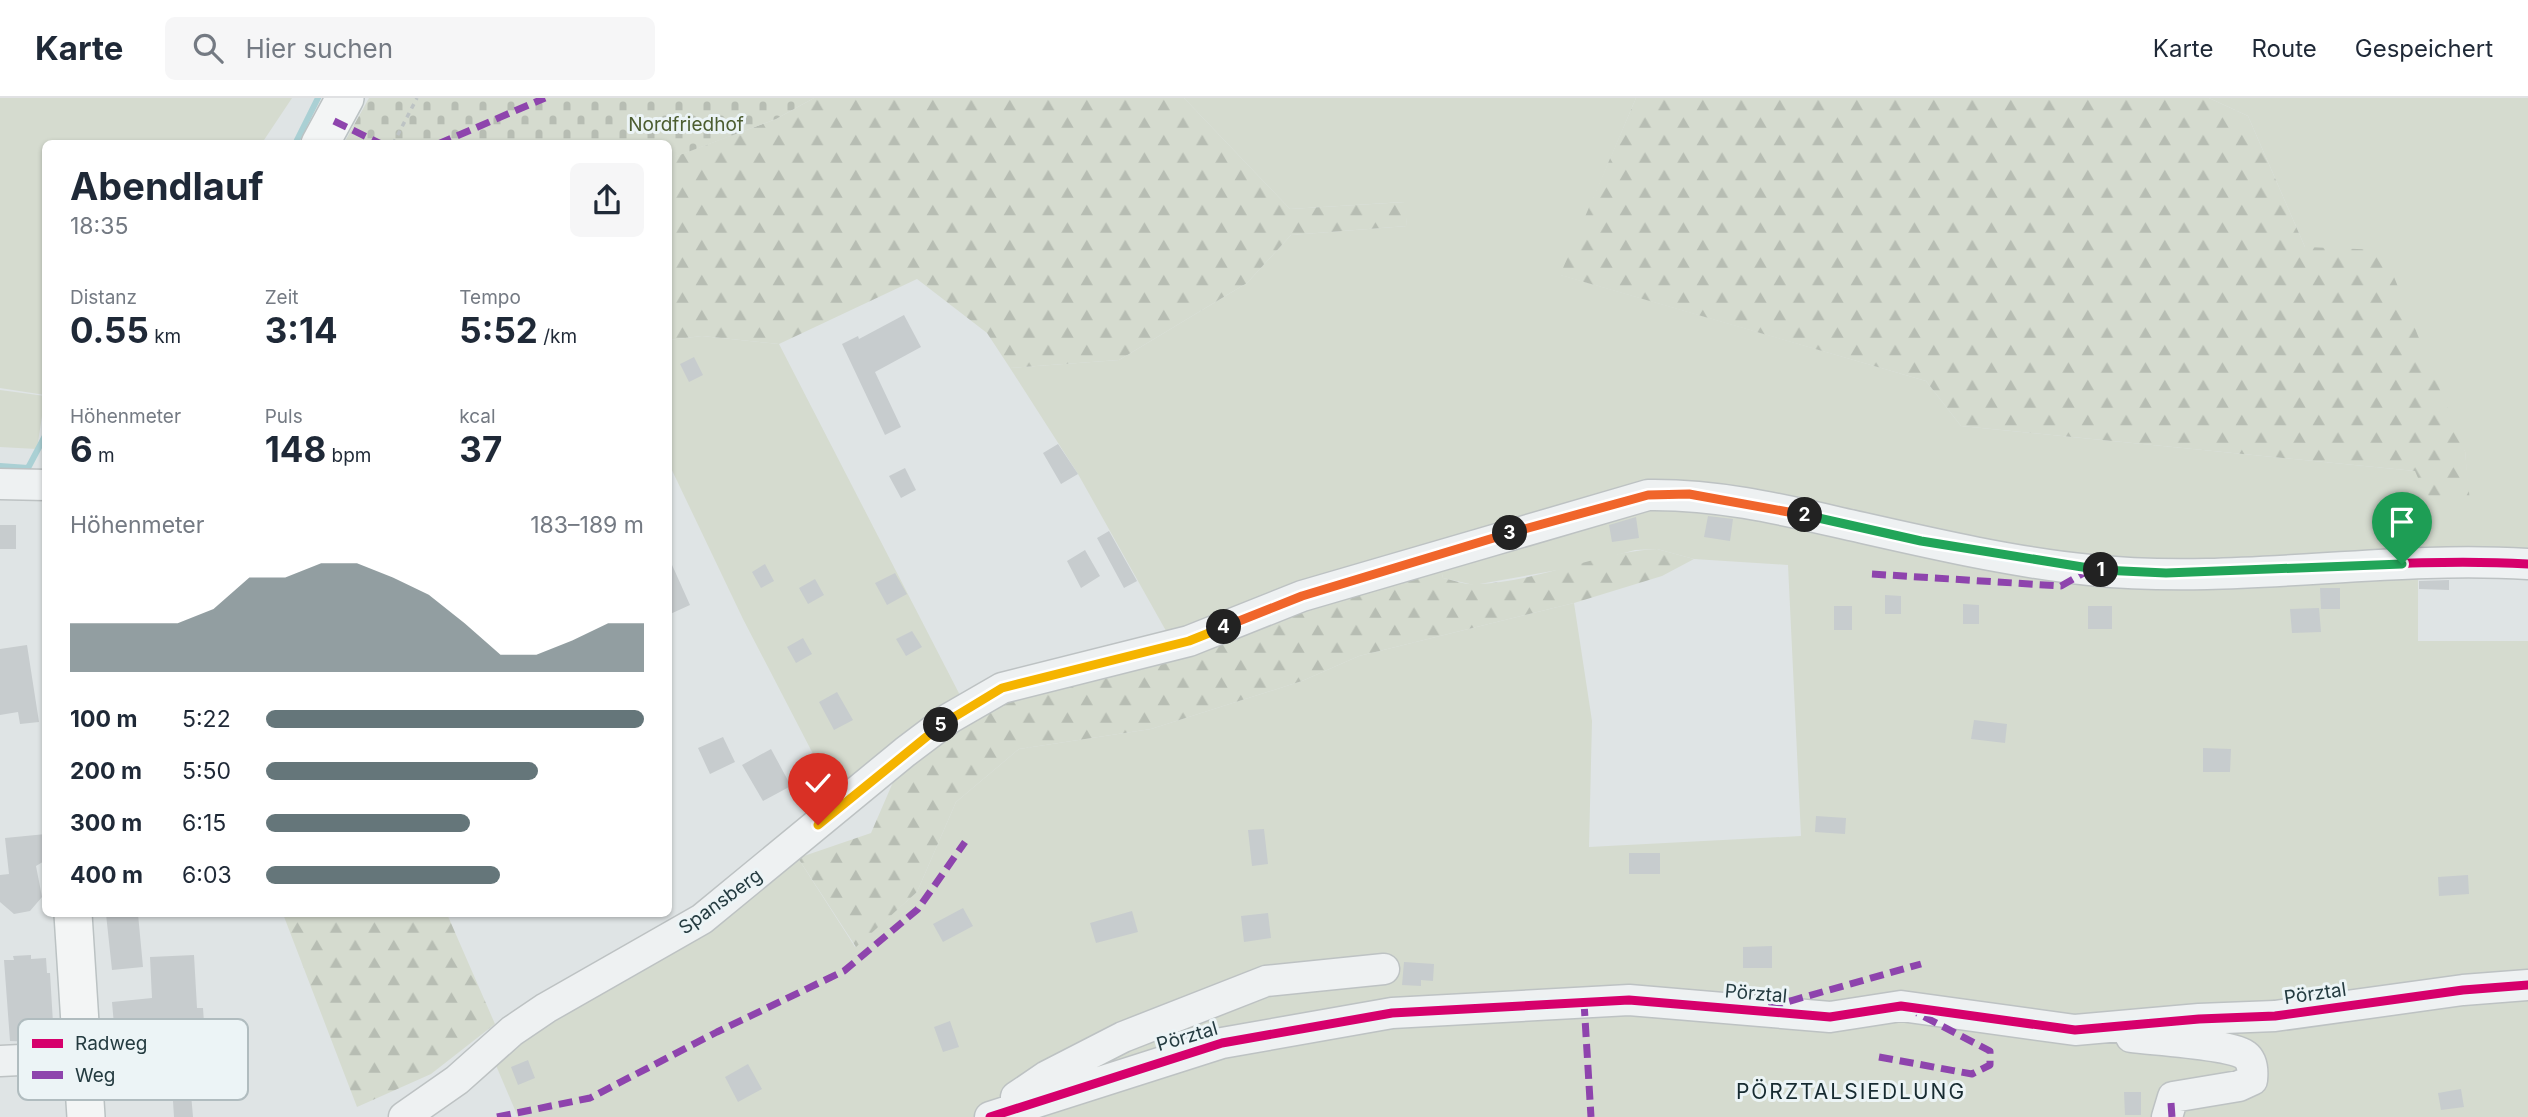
<!DOCTYPE html>
<html lang="de">
<head>
<meta charset="utf-8">
<style>
  :root { --surface:#fff; --page:#f6f6f7; --text:#1f2937; --muted:#747a83; --line:#e0e1e3; --accent:#65767a }
  body { margin:0; font-family:Inter,sans-serif; background:var(--page); color:var(--text); height:100vh; display:flex; flex-direction:column; font-size:26px; white-space:nowrap }
  * { box-sizing:border-box; margin:0 }
  p { font-size:23px; color:var(--muted) }
  .icon { flex:none; width:38px; height:38px; fill:none; stroke:currentColor; stroke-width:2; stroke-linecap:round; stroke-linejoin:round }
  .map { position:relative; flex:1; overflow:hidden }
  .drawer { position:absolute; left:42px; top:42px; width:630px; height:777px; display:flex; flex-direction:column; background:var(--surface); border-radius:10px; box-shadow:0 2px 5px #0004 }
  .drawer>* { flex:none }
  .pin { position:absolute; display:grid; place-items:center; width:60px; height:60px; color:#fff; margin:-72px -30px; border-radius:50% 50% 50% 0; rotate:-45deg; box-shadow:0 0 7px #0007 }
  .pin .icon { rotate:45deg }
  .km { position:absolute; width:35px; height:35px; margin:-18px; border-radius:50%; background:#222; color:#fff; font-size:19px; line-height:35px; text-align:center }
  .round { display:grid; place-items:center; flex:none; width:74px; height:74px; border-radius:10px; background:var(--page) }
  .headline { display:flex; align-items:center; justify-content:space-between; height:119px; padding:0 28px }
  h1 { font-size:38px; font-weight:700; line-height:52px }
  .figures { display:grid; grid-template-columns:repeat(3,1fr); gap:10px; height:119px; padding:7px 28px }
  .figures div { display:grid; align-content:center }
  .figures b { font-size:35px; font-weight:700 }
  .figures small { font-size:19px; font-weight:400 }
  .figures p { font-size:19px }
  .chart { height:196px; padding:14px 28px }
  .chart p { display:flex; justify-content:space-between }
  .chart svg { width:100%; height:126px; margin-top:7px; fill:var(--accent); opacity:.7 }
  ul { padding:0 28px; list-style:none; font-size:23px }
  li { display:grid; grid-template-columns:112px 84px 1fr; align-items:center; height:52px }
  li i { height:18px; border-radius:9px; background:var(--accent) }
  header { display:flex; align-items:center; gap:42px; box-sizing:border-box; height:98px; padding:0 35px; background:var(--surface); border-bottom:2px solid var(--line) }
  header strong { font-size:33px }
  nav { display:flex; gap:38px; margin-inline-start:auto; font-size:24px }
  .search { width:490px; height:63px; background:var(--page); display:flex; align-items:center; gap:18px; box-sizing:border-box; padding:0 24px; border-radius:10px; color:var(--muted); font-size:26px }
  .map>svg:first-child { display:block }
  .green { fill:#d5dbcf }
  .forest { fill:url(#forest-firs) }
  .cemetery { fill:url(#cemetery-stones) }
  .lines { fill:none; stroke-linecap:round; stroke-linejoin:round }
  .stream { stroke:#aad0d4; stroke-width:6 }
  .building { fill:#c7ccce }
  .minor-casing { stroke:#bdc2c3; stroke-width:33 }
  .major-casing { stroke:#bbc2c3; stroke-width:40 }
  .path { stroke:#bdc3c4; stroke-width:3.5; stroke-dasharray:5 5; stroke-linecap:butt }
  .minor { stroke:#eef1f2; stroke-width:30 }
  .major { stroke:#f3f5f5; stroke-width:37 }
  .quiet { stroke:#8e44ad; stroke-width:7; stroke-dasharray:14 7; stroke-linecap:butt }
  .cycleway-casing { stroke:#ecf4f6; stroke-width:13 }
  .cycleway { stroke:#d6006c; stroke-width:9 }
  .split-1-casing { stroke:#fff; stroke-width:14 }
  .split-2-casing { stroke:#fff; stroke-width:14 }
  .split-3-casing { stroke:#fff; stroke-width:14 }
  .split-4-casing { stroke:#fff; stroke-width:14 }
  .split-5-casing { stroke:#fff; stroke-width:14 }
  .split-6-casing { stroke:#fff; stroke-width:14 }
  .split-1 { stroke:#22a559; stroke-width:9 }
  .split-2 { stroke:#22a559; stroke-width:9 }
  .split-3 { stroke:#f0652b; stroke-width:9 }
  .split-4 { stroke:#f0652b; stroke-width:9 }
  .split-5 { stroke:#f5b400; stroke-width:9 }
  .split-6 { stroke:#f5b400; stroke-width:9 }
  .labels { text-anchor:middle; stroke-width:6; stroke-linejoin:round; paint-order:stroke }
  .park-label { font-size:19px; fill:#4c5d30; stroke:#ecf4f6 }
  .street-label { font-size:19px; fill:#243b40; stroke:#ecf4f6 }
  .neighbourhood-label { font-size:21px; letter-spacing:2px; fill:#172b31; stroke:#ecf4f6 }
  .key { fill:#ecf4f6; stroke:#b0bcbf; stroke-width:2 }
  .key-label { font-size:19px; fill:#243b40 }
</style>
</head>
<body>
<header>
<strong>Karte</strong>
<div class="search"><svg class="icon" aria-label="search" viewBox="0 0 24 24"><circle cx="10" cy="10" r="6"/><path d="M15 15l6 6"/></svg>Hier suchen</div>
<nav><a>Karte</a><a>Route</a><a>Gespeichert</a></nav>
</header>
<div class="map">
<svg width="2528" height="1019" viewBox="0 0 2528 1019">
  <defs>
    <pattern id="forest-firs" width="22" height="20" patternUnits="userSpaceOnUse" patternTransform="scale(1.75)"><rect width="22" height="20" fill="#d5dbcf"/><path d="M5 1l3.5 6h-7zM16 11l3.5 6h-7z" fill="#b7bdb3"/></pattern>
    <pattern id="cemetery-stones" width="16" height="16" patternUnits="userSpaceOnUse" patternTransform="scale(1.75)"><rect width="16" height="16" fill="#d5dbcf"/><path d="M2 7V4a2 2 0 0 1 4 0v3zM10 15v-3a2 2 0 0 1 4 0v3z" fill="#b7bdb3"/></pattern>
  </defs>
  <rect width="100%" height="100%" fill="#dfe4e5"/>
  <path class="green" d="M 0,0 L 292,0 L 262,45 L 46,46 L 45,297 L 0,290 Z
    M 1184,0 L 1636,0 L 1561,177 L 1926,283 L 1961,328 L 2415,373 L 2469,404 L 2465,353 L 2305,149 L 2248,18 L 2209,0 L 2528,0 L 2528,458 L 2089,466 L 1685,385 L 1170,540 L 1078,376 L 1010,270 L 1119,262 L 1247,185 L 1291,137 L 1407,128 L 1404,104 L 1290,111 Z
    M 702,238 L 779,246 L 964,605 L 838,704 L 743,521 L 669,366 L 669,242 Z
    M 0,292 L 45,298 L 37,351 L 0,349 Z
    M 1634,409 L 1717,409 L 2111,487 L 2418,471 L 2418,543 L 2528,543 L 2528,1019 L 518,1019 L 492,958 L 798,760 L 855,849 L 917,794 L 956,704 L 1019,651 L 1151,631 L 1302,583 L 1359,558 L 1574,505 L 1592,623 L 1589,749 L 1801,738 L 1788,467 L 1694,461 L 1657,451 L 1635,452 L 1569,470 L 1474,487 L 1443,480 L 1439,464 Z"/>
  <path class="forest" d="M 814,0 L 1184,0 L 1290,111 L 1405,104 L 1407,128 L 1291,137 L 1247,185 L 1119,262 L 1010,270 L 987,235 L 917,181 L 779,246 L 702,238 L 669,242 L 668,61 L 776,21 Z
    M 1636,0 L 2209,0 L 2248,18 L 2305,149 L 2383,152 L 2465,353 L 2470,404 L 2428,403 L 2415,373 L 1961,328 L 1926,283 L 1560,177 Z
    M 1657,451 L 1694,461 L 1662,478 L 1574,505 L 1359,558 L 1302,583 L 1151,631 L 1019,651 L 956,704 L 917,794 L 856,849 L 798,760 L 871,735 L 900,668 L 1002,596 L 1439,464 L 1443,480 C 1453,482 1465,487 1475,486 C 1537,485 1596,454 1657,451 Z
    M 283,816 L 447,816 L 495,926 L 431,976 L 357,1009 Z"/>
  <path class="cemetery" d="M 369,0 L 814,0 L 776,21 L 669,61 L 668,46 L 344,45 Z"/>
  <g class="lines">
    <path class="stream" d="M 295,46 L 318,0
      M 0,368 L 28,370 L 46,336"/>
  </g>
  <path class="building" d="M 904,217 L 921,249 L 875,274 L 901,329 L 885,337 L 842,246 L 858,238 L 859,241 Z
    M 694,259 L 703,277 L 689,284 L 680,266 Z
    M 1058,346 L 1078,376 L 1061,386 L 1043,355 Z
    M 905,370 L 916,392 L 901,400 L 889,378 Z
    M 1708,418 L 1733,421 L 1730,443 L 1704,439 Z
    M 1636,419 L 1639,440 L 1612,444 L 1609,427 Z
    M 0,427 L 16,427 L 16,451 L 0,451 Z
    M 1109,433 L 1137,483 L 1124,490 L 1097,440 Z
    M 1085,452 L 1100,478 L 1081,490 L 1067,463 Z
    M 668,458 L 690,507 L 668,517 Z
    M 765,466 L 774,483 L 761,490 L 752,474 Z
    M 895,475 L 907,496 L 887,507 L 875,485 Z
    M 815,481 L 824,497 L 808,506 L 799,490 Z
    M 2449,482 L 2449,492 L 2419,491 L 2419,483 Z
    M 2320,490 L 2340,490 L 2340,511 L 2321,511 Z
    M 1885,497 L 1901,498 L 1901,516 L 1885,516 Z
    M 1963,506 L 1979,507 L 1979,526 L 1963,526 Z
    M 1834,508 L 1852,508 L 1852,532 L 1834,532 Z
    M 2088,508 L 2112,508 L 2112,531 L 2088,531 Z
    M 2319,510 L 2321,534 L 2292,535 L 2290,511 Z
    M 912,533 L 922,549 L 906,558 L 896,541 Z
    M 803,540 L 812,556 L 796,565 L 787,549 Z
    M 27,547 L 39,624 L 20,626 L 18,614 L 0,617 L 0,551 Z
    M 837,594 L 853,622 L 834,632 L 819,604 Z
    M 1974,622 L 2007,626 L 2005,645 L 1971,641 Z
    M 723,639 L 735,664 L 710,676 L 698,650 Z
    M 2203,650 L 2231,651 L 2230,674 L 2203,674 Z
    M 771,651 L 791,688 L 763,703 L 742,667 Z
    M 1816,718 L 1846,720 L 1845,736 L 1815,734 Z
    M 1264,731 L 1268,766 L 1252,768 L 1248,732 Z
    M 46,736 L 46,762 L 36,768 L 42,799 L 30,813 L 14,816 L 0,804 L 0,777 L 9,776 L 5,740 Z
    M 1629,755 L 1660,755 L 1660,776 L 1629,776 Z
    M 2468,777 L 2469,796 L 2439,798 L 2438,779 Z
    M 963,810 L 973,828 L 943,844 L 933,826 Z
    M 1132,813 L 1138,834 L 1096,845 L 1090,825 Z
    M 1268,815 L 1271,840 L 1244,844 L 1241,818 Z
    M 106,816 L 138,816 L 143,869 L 112,872 Z
    M 1772,848 L 1772,870 L 1743,870 L 1743,849 Z
    M 31,857 L 31,861 L 46,860 L 47,875 L 50,875 L 53,925 L 50,925 L 51,940 L 36,941 L 36,944 L 10,943 L 4,862 L 14,862 L 13,858 Z
    M 194,857 L 197,910 L 203,910 L 208,983 L 190,984 L 193,1019 L 174,1019 L 170,956 L 117,961 L 112,904 L 152,900 L 150,859 Z
    M 1404,864 L 1434,866 L 1433,883 L 1421,882 L 1421,888 L 1402,887 Z
    M 950,923 L 959,949 L 943,954 L 934,929 Z
    M 528,962 L 535,980 L 518,987 L 511,969 Z
    M 748,966 L 762,991 L 738,1004 L 725,979 Z
    M 2461,991 L 2464,1009 L 2441,1012 L 2438,995 Z
    M 2124,994 L 2141,994 L 2141,1017 L 2125,1017 Z"/>
  <g class="lines">
    <defs>
      <path id="minor" d="M 0,386 L 46,387
        M 2131,939 C 2154,942 2229,946 2245,957 C 2253,963 2253,973 2252,982 L 2239,988 L 2173,999 L 2167,1019
        M 0,963 L 82,959
        M 1016,999 L 1047,978 L 1123,939 L 1266,883 L 1384,871
        M 404,1019 L 457,982 L 512,933 L 546,910 L 702,821 L 905,654 L 950,620 L 1002,590 L 1189,543 L 1302,498 L 1648,397 C 1714,396 1777,410 1841,425 C 1921,443 2009,464 2090,472 C 2235,487 2382,457 2528,466
        M 990,1019 L 1222,945 L 1392,915 L 1629,902 L 1830,919 L 1901,908 L 2075,932 L 2199,921 L 2275,918 L 2463,892 L 2528,887"/>
      <path id="major" d="M 320,46 L 345,0
        M 73,816 L 86,1019"/>
    </defs>
    <use href="#minor" class="minor-casing"/>
    <use href="#major" class="major-casing"/>
    <path class="path" d="M 393,46 L 417,0"/>
    <use href="#minor" class="minor"/>
    <use href="#major" class="major"/>
    <path class="quiet" d="M 334,23 L 381,46
      M 438,46 L 545,0
      M 1872,476 L 2061,488 L 2089,472
      M 1584,904 L 1591,1019
      M 1769,909 L 1921,866
      M 1879,959 L 1972,976 L 1990,967 L 1990,953 L 1917,915
      M 2171,1005 L 2172,1019
      M 497,1019 L 590,1000 L 717,934 L 844,873 L 918,811 L 965,744"/>
    <defs>
      <path id="cycleway" d="M 1921,443 C 2003,457 2085,476 2168,475 C 2288,475 2408,459 2528,466
        M 990,1019 L 1222,945 L 1392,915 L 1629,902 L 1830,919 L 1901,908 L 2075,932 L 2199,921 L 2275,918 L 2463,892 L 2528,887"/>
    </defs>
    <use href="#cycleway" class="cycleway-casing"/>
    <use href="#cycleway" class="cycleway"/>
  </g>
  <g class="lines">
    <defs>
      <path id="split-1" d="M 2101,472 L 2166,475 L 2402,466"/>
      <path id="split-2" d="M 1805,417 L 1921,443 L 2101,472"/>
      <path id="split-3" d="M 1510,435 L 1648,397 L 1689,396 L 1805,417"/>
      <path id="split-4" d="M 1224,529 L 1302,498 L 1510,435"/>
      <path id="split-5" d="M 941,627 L 1002,590 L 1189,543 L 1224,529"/>
      <path id="split-6" d="M 818,727 L 941,627"/>
    </defs>
    <use href="#split-1" class="split-1-casing"/>
    <use href="#split-2" class="split-2-casing"/>
    <use href="#split-3" class="split-3-casing"/>
    <use href="#split-4" class="split-4-casing"/>
    <use href="#split-5" class="split-5-casing"/>
    <use href="#split-6" class="split-6-casing"/>
    <use href="#split-1" class="split-1"/>
    <use href="#split-2" class="split-2"/>
    <use href="#split-3" class="split-3"/>
    <use href="#split-4" class="split-4"/>
    <use href="#split-5" class="split-5"/>
    <use href="#split-6" class="split-6"/>
  </g>
  <g class="labels">
    <g class="park-label">
      <text x="686" y="33">Nordfriedhof</text>
    </g>
    <g class="street-label">
      <text transform="translate(720 803) rotate(-36)" y="7">Spansberg</text>
      <text transform="translate(1756 895) rotate(5)" y="7">Pörztal</text>
      <text transform="translate(2315 895) rotate(-8)" y="7">Pörztal</text>
      <text transform="translate(1187 938) rotate(-16)" y="7">Pörztal</text>
    </g>
    <g class="neighbourhood-label">
      <text x="1851" y="1001">PÖRZTALSIEDLUNG</text>
    </g>
  </g>
  <rect x="18" y="921" width="230" height="81" rx="10" class="key"/>
  <rect x="32" y="941" width="31" height="9" fill="#d6006c"/>
  <rect x="32" y="973" width="31" height="8" fill="#8e44ad"/>
  <g class="key-label">
    <text x="75" y="952">Radweg</text>
    <text x="75" y="984">Weg</text>
  </g>
</svg>
<div class="pin" style="left:2402px;top:466px;background:#1e9e55"><svg class="icon" aria-label="arrive" viewBox="0 0 24 24"><path d="M6 21V4h12l-3 4 3 4H6"/></svg></div>
<div class="pin" style="left:818px;top:727px;background:#d93025"><svg class="icon" aria-label="check" viewBox="0 0 24 24"><path d="M5 12l5 5 9-10"/></svg></div>
<b class="km" style="left:2101px;top:472px">1</b>
<b class="km" style="left:1805px;top:417px">2</b>
<b class="km" style="left:1510px;top:435px">3</b>
<b class="km" style="left:1224px;top:529px">4</b>
<b class="km" style="left:941px;top:627px">5</b>
<section class="drawer">
<div class="headline"><div><h1>Abendlauf</h1><p>18:35</p></div><a class="round"><svg class="icon" aria-label="share" viewBox="0 0 24 24"><path d="M12 15V3M7 8l5-5 5 5M5 13v7h14v-7"/></svg></a></div>
<div class="figures">
<div><p>Distanz</p><b>0.55<small> km</small></b></div>
<div><p>Zeit</p><b>3:14</b></div>
<div><p>Tempo</p><b>5:52<small> /km</small></b></div>
</div>
<div class="figures">
<div><p>Höhenmeter</p><b>6<small> m</small></b></div>
<div><p>Puls</p><b>148<small> bpm</small></b></div>
<div><p>kcal</p><b>37</b></div>
</div>
<div class="chart"><p><span>Höhenmeter</span>183–189 m</p>
<svg viewBox="0 0 160 44" preserveAspectRatio="none"><path d="M0 44V27L10 27L20 27L30 27L40 22L50 11L60 11L70 6L80 6L90 11L100 17L110 27L120 38L130 38L140 33L150 27L160 27V44z"/></svg>
</div>
<ul>
<li><b>100 m</b>5:22<i style="width:100%"></i></li>
<li><b>200 m</b>5:50<i style="width:72%"></i></li>
<li><b>300 m</b>6:15<i style="width:54%"></i></li>
<li><b>400 m</b>6:03<i style="width:62%"></i></li>
</ul>
</section>
</div>
</body>
</html>
